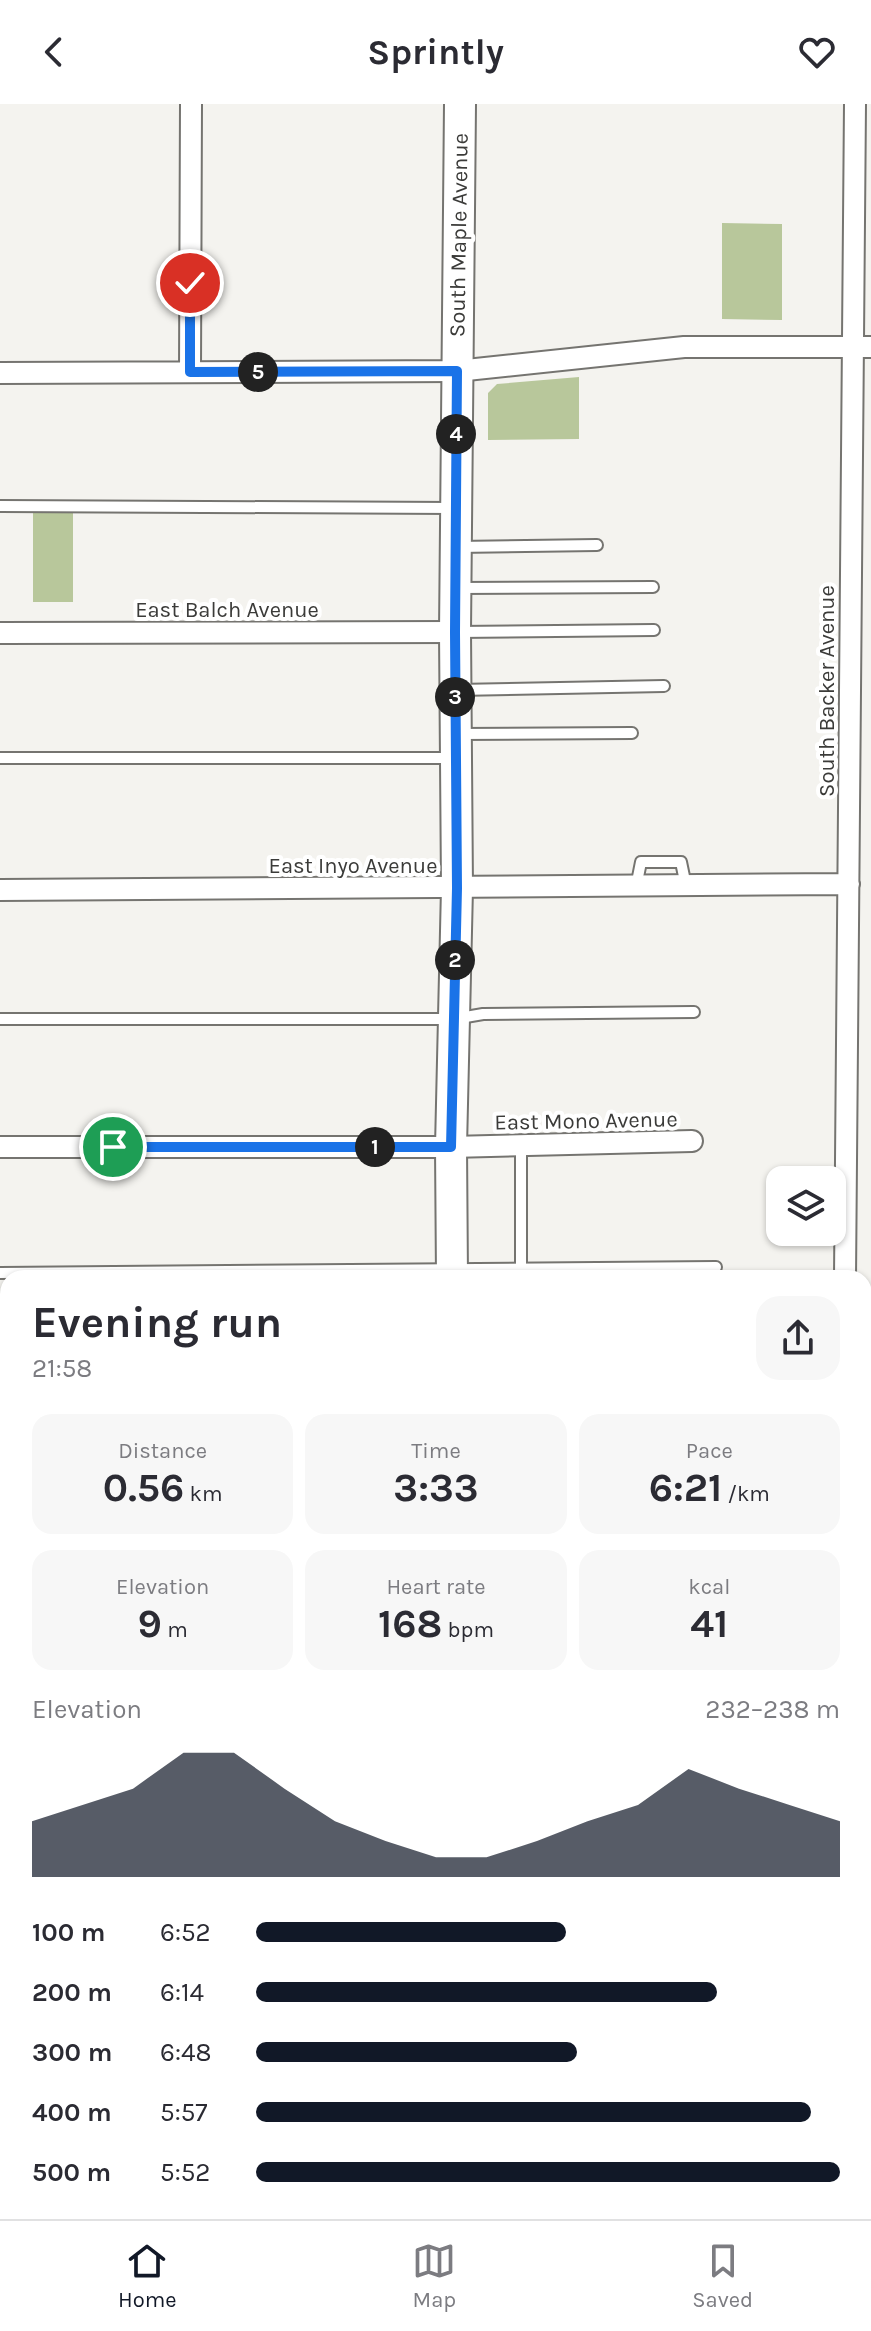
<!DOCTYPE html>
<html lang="en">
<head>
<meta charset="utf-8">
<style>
  :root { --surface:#fff; --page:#f7f7f7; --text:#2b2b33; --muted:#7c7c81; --line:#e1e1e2; --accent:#111827 }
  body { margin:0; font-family:Karla,sans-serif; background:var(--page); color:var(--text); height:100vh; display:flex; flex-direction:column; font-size:30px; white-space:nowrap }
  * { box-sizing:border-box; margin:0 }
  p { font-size:26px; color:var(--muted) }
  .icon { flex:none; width:44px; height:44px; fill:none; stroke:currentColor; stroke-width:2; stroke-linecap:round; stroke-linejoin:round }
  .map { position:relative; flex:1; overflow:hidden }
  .drawer { position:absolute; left:0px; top:1166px; width:872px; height:950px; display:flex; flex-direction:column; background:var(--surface); border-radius:24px 24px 0 0; box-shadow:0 2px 6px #0004 }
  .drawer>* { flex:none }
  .buttons { position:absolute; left:766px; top:1062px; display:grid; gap:16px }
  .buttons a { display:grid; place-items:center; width:80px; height:80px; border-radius:16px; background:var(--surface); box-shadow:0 2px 6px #0004; font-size:40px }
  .pin { position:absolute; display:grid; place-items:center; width:68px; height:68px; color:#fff; margin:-34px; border:4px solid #fff; border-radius:50%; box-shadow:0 2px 8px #0007 }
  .km { position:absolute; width:40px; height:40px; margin:-20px; border-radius:50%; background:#222; color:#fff; font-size:22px; line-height:40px; text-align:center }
  .round { display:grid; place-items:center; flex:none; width:84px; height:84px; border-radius:24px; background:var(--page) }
  .head { display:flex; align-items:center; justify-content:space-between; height:136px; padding:0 32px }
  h1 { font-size:44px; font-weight:700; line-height:60px }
  .stats { display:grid; grid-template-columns:repeat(3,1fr); gap:12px; height:136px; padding:8px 32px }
  .stats div { display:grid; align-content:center; border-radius:20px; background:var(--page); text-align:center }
  .stats b { font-size:40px; font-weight:700 }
  .stats small { font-size:22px; font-weight:400 }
  .stats p { font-size:22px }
  .chart { height:224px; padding:16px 32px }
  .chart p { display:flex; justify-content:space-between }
  .chart svg { width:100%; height:144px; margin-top:8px; fill:var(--accent); opacity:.7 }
  ul { padding:0 32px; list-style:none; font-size:26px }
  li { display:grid; grid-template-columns:128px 96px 1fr; align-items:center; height:60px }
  li i { height:20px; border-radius:10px; background:var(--accent) }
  header { display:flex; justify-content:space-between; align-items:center; height:104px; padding:0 32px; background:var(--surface); font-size:36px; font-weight:700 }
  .tab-bar { display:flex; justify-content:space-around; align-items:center; height:112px; border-top:2px solid var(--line); background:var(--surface); font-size:22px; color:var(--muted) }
  .tab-bar a { display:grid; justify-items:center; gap:4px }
  .tab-bar .selected { color:var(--accent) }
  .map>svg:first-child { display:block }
  .green { fill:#b8c79b }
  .water { fill:#6798c6 }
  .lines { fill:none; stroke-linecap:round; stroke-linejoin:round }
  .lane-casing { stroke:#757470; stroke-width:14 }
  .street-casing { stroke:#757470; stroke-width:24 }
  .secondary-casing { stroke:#757470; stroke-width:34 }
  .lane { stroke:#fff; stroke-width:10 }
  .street { stroke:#fff; stroke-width:20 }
  .secondary { stroke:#fff; stroke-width:30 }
  .route-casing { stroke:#fff; stroke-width:16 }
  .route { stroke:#1a73e8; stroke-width:10 }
  .labels { text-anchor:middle; stroke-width:8; stroke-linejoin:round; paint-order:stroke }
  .street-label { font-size:22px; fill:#3b3b39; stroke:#fff }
</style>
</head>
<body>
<header><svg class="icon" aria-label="back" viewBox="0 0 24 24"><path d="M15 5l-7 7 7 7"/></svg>Sprintly<svg class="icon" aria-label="heart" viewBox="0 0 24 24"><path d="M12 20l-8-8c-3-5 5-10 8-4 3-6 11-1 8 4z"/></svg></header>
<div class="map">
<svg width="871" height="2115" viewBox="0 0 871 2115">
  <rect width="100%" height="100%" fill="#f4f3ef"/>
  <path class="green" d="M 722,119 L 782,120 L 782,216 L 722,215 Z
    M 579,273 L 579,335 L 488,336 L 488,289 L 497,280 Z
    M 33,401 L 73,401 L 73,498 L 33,498 Z
    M 864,1348 L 871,1348 L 871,1448 L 864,1448 Z
    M 0,1351 L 8,1351 L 8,2108 L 415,2108 L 415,2115 L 0,2115 Z"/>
  <path class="water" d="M 8,1560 L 8,2108 L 309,2108 L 309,2115 L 0,2115 L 0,1565 Z"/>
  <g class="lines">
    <defs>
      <path id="lane" d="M 0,402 L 454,404
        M 457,443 L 597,441
        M 457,484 L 653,483
        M 457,528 L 654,526
        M 457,586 L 664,582
        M 458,630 L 632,629
        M 0,654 L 454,654
        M 636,783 L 641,758 L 681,758 L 686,782
        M 0,915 L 454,915 L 483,910 L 694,908
        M 521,1041 L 521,1163
        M 0,1169 L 716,1163
        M 864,1459 L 871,1459
        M 864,1715 L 871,1715
        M 864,1976 L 871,1976"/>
      <path id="street" d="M 190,268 L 191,0
        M 0,269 L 457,267 L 684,243 L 871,243
        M 0,529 L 455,528
        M 0,786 L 849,780
        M 0,1043 L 451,1043 L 692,1037
        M 845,1174 L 855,0
        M 864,1587 L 871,1587
        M 864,1847 L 871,1847
        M 864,2103 L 871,2103"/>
      <path id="secondary" d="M 452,1174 L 451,1043 L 457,784 L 455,528 L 460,0
        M 864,1292 L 871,1291
        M 0,1294 L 8,1294
        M 864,1323 L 871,1323
        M 0,1328 L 8,1328
        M 454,2108 L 454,2115"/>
    </defs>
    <use href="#lane" class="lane-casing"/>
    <use href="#street" class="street-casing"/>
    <use href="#secondary" class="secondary-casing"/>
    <use href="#lane" class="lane"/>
    <use href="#street" class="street"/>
    <use href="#secondary" class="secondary"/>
  </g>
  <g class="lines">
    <defs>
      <path id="route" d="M 113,1043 L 451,1043 L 457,784 L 455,528 L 457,267 L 190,268 L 190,179"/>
    </defs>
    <use href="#route" class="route-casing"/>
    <use href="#route" class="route"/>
  </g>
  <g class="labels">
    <g class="street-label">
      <text transform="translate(458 131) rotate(-89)" y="8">South Maple Avenue</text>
      <text x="227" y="513">East Balch Avenue</text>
      <text transform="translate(826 587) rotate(-90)" y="8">South Backer Avenue</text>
      <text x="353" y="769">East Inyo Avenue</text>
      <text transform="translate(586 1016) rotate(-1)" y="8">East Mono Avenue</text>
    </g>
  </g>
</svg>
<div class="buttons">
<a><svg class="icon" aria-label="layers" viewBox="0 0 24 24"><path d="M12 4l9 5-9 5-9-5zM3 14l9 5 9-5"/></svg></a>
</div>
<div class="pin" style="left:113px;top:1043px;background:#1e9e55"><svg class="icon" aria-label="arrive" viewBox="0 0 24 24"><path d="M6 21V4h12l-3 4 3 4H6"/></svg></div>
<div class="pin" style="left:190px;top:179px;background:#d93025"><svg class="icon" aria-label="check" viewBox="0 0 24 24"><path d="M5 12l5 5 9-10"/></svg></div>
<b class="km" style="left:375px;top:1043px">1</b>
<b class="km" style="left:455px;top:856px">2</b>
<b class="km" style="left:455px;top:593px">3</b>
<b class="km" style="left:456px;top:330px">4</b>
<b class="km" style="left:258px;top:268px">5</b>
<section class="drawer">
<div class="head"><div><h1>Evening run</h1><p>21:58</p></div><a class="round"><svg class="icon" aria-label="share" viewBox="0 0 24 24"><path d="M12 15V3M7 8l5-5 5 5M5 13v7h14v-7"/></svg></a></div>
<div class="stats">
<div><p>Distance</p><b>0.56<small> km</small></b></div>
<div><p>Time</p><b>3:33</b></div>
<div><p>Pace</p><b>6:21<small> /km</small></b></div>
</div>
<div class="stats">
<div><p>Elevation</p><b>9<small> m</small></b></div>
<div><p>Heart rate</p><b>168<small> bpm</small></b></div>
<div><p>kcal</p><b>41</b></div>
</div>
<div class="chart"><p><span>Elevation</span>232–238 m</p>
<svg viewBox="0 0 160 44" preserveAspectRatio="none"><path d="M0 44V27L10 22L20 17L30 6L40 6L50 17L60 27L70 33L80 38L90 38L100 33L110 27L120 22L130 11L140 17L150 22L160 27V44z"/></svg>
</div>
<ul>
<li><b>100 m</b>6:52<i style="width:53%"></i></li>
<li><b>200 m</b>6:14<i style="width:79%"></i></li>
<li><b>300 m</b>6:48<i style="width:55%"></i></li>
<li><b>400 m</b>5:57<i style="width:95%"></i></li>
<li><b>500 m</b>5:52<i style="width:100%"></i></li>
</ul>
</section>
</div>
<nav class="tab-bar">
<a class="selected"><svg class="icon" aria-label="home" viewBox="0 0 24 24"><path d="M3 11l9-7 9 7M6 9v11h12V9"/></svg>Home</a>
<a><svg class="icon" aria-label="map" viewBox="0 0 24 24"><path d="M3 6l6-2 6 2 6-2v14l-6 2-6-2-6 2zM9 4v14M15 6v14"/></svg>Map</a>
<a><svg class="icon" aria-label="saved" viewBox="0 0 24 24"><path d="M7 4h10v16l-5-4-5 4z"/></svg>Saved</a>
</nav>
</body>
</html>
